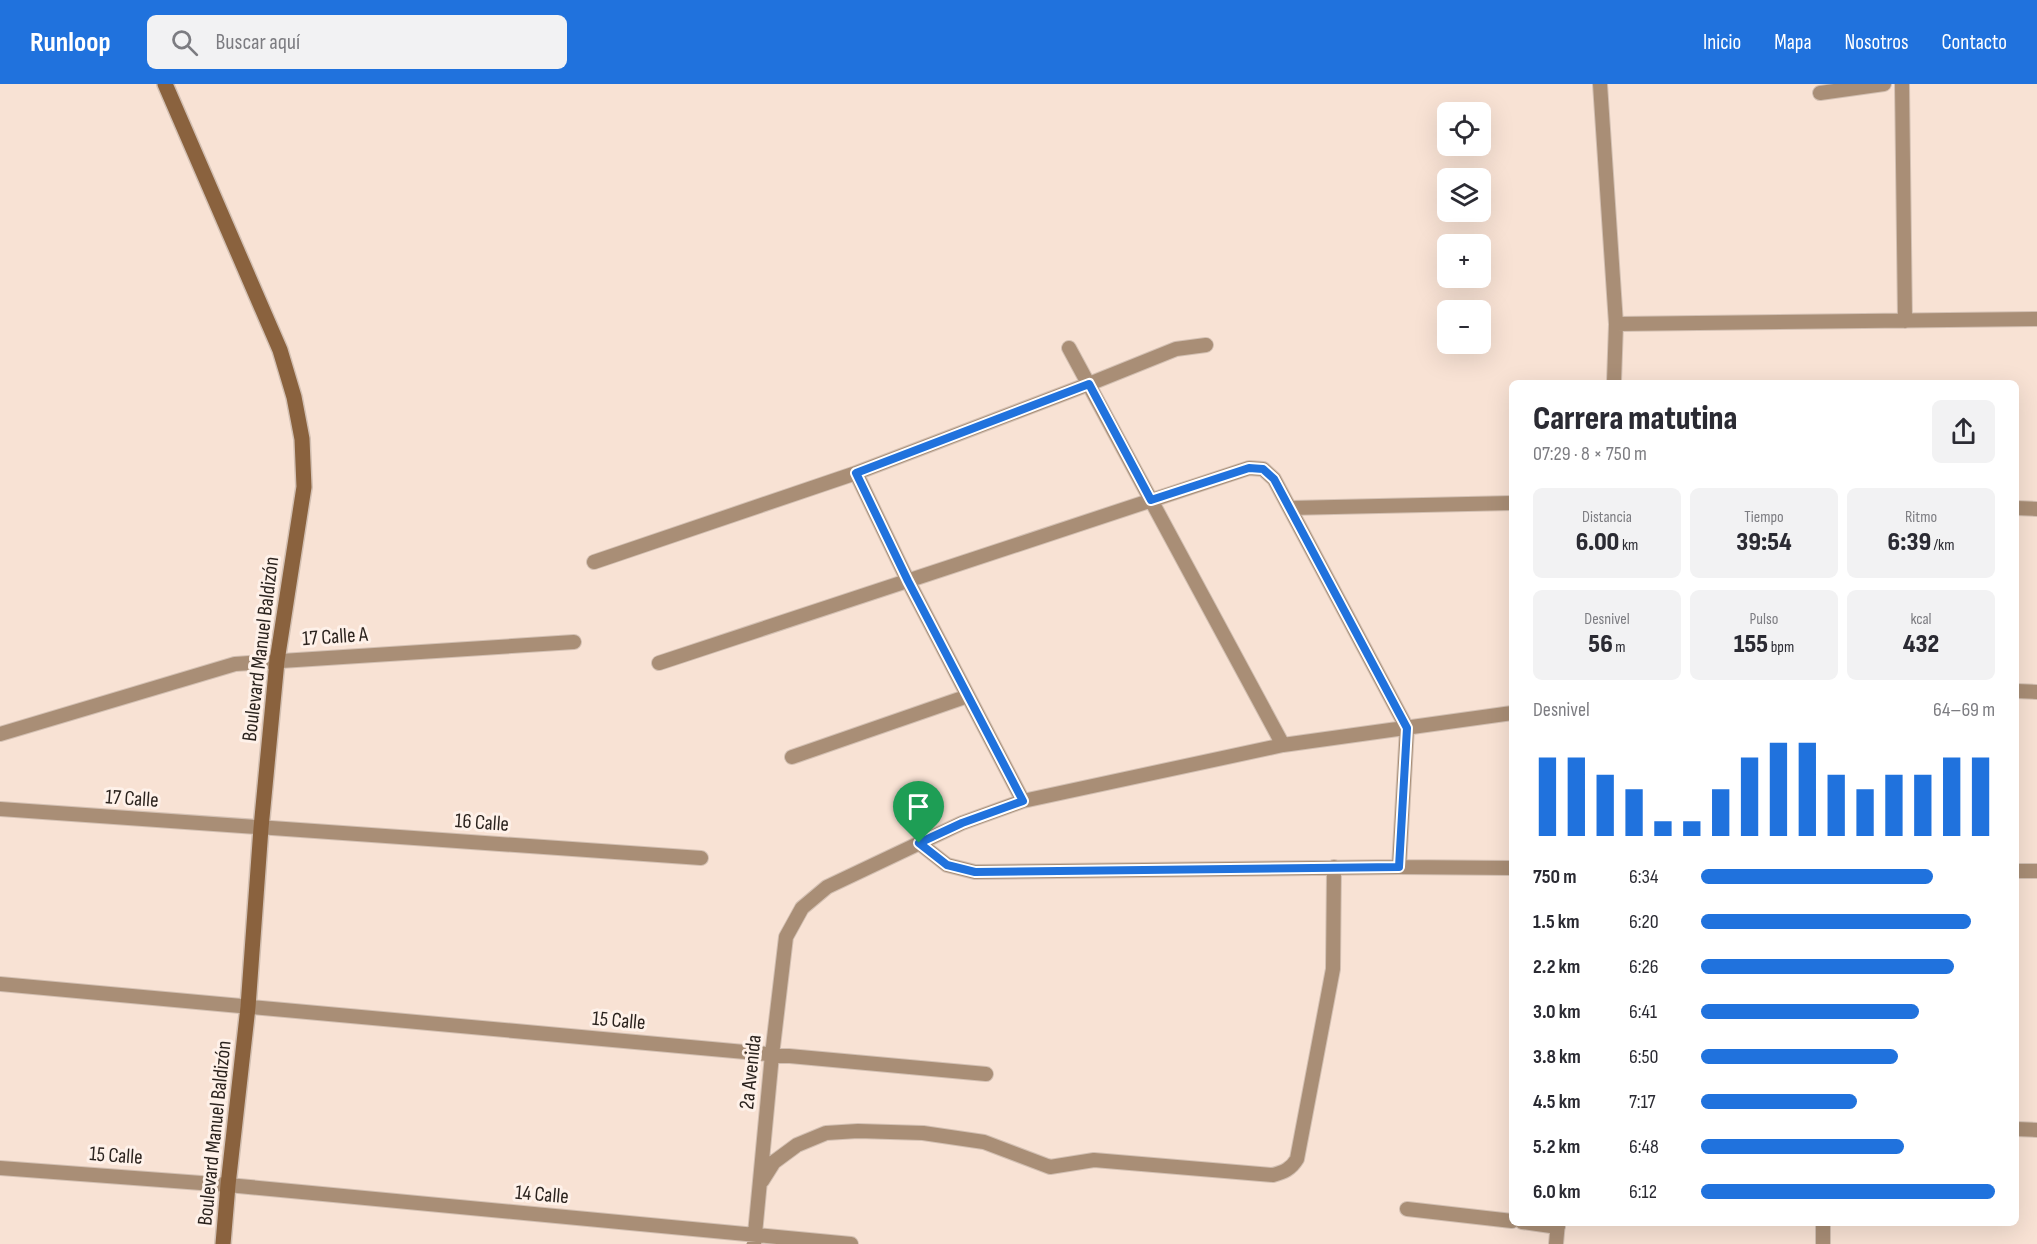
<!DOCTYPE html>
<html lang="es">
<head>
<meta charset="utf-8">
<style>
  :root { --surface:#fff; --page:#f2f2f3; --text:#2b2b33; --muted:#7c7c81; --accent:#2072dd }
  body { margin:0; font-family:"Sofia Sans Condensed",sans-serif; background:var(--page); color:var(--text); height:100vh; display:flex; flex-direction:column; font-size:22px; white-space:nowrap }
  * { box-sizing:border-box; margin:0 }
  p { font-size:20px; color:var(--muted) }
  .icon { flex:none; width:33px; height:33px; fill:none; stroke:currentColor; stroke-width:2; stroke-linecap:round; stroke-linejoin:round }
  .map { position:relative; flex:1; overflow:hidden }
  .details { position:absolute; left:1509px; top:296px; width:510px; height:846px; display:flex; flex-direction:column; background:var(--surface); border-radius:9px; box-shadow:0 6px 24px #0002 }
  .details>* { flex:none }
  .buttons { position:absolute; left:1437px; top:18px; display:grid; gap:12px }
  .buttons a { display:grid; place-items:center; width:54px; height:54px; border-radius:9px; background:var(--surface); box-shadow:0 6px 24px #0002; font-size:30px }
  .pin { position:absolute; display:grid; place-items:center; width:51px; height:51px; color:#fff; margin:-62px -26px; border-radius:50% 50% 50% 0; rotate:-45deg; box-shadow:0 0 6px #0007 }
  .pin .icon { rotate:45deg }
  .round { display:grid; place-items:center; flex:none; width:63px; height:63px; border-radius:9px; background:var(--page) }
  .headline { display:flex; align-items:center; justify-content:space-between; height:102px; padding:0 24px }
  h1 { font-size:33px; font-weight:800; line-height:45px }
  .figures { display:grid; grid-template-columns:repeat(3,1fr); gap:9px; height:102px; padding:6px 24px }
  .figures div { display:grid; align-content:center; border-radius:9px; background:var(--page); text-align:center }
  .figures b { font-size:26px; font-weight:800 }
  .figures small { font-size:16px; font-weight:400 }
  .figures p { font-size:16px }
  .chart { height:168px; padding:12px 24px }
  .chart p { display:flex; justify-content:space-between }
  .chart svg { width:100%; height:108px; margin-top:6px; stroke:var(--accent); stroke-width:6 }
  ul { padding:0 24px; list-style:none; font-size:20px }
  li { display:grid; grid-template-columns:96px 72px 1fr; align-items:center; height:45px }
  li i { height:15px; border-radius:8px; background:var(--accent) }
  header { display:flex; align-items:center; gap:36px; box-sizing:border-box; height:84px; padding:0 30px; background:var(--accent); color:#fff }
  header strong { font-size:28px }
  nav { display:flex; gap:33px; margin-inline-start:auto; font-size:21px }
  .search { width:420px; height:54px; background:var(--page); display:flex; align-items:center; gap:15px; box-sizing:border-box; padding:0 21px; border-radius:9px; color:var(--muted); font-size:22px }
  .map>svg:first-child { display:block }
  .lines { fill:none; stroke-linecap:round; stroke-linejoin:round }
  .minor-casing { stroke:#d3c0b3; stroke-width:16 }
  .secondary-casing { stroke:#d3c0b3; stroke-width:18 }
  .minor { stroke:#a98e76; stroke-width:14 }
  .secondary { stroke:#8a623e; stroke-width:15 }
  .route-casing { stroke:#fff; stroke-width:12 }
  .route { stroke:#2072dd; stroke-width:8 }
  .labels { text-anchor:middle; stroke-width:6; stroke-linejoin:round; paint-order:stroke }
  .street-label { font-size:21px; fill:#2b231e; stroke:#fef1e9 }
</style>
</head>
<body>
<header>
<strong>Runloop</strong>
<div class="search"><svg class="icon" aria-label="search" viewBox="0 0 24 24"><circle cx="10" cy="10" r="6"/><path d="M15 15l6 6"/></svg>Buscar aquí</div>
<nav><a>Inicio</a><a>Mapa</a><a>Nosotros</a><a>Contacto</a></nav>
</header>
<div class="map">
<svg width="2037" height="1160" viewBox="0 0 2037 1160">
  <rect width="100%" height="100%" fill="#f8e2d4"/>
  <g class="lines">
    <defs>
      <path id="minor" d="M 1600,0 L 1616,240 L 1614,298
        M 1902,0 L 1905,237
        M 1820,9 L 1884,0
        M 1616,240 L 2037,235
        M 1069,264 L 1283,661
        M 856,389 L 908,497 L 1023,717
        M 1290,424 L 1512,419
        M 2016,424 L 2037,425
        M 594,478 L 856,389 L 1089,300 L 1176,265 L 1206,261
        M 659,579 L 1249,384 L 1263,385 L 1274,395 L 1407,644 L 1399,783
        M 2016,607 L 2037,608
        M 0,650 L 235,580 L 574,558
        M 792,673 L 968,612
        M 0,725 L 701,774
        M 919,759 L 947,781 L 975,788 L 1399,783 L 1512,784
        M 2016,787 L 2037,787
        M 0,900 L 986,990
        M 2016,1045 L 2037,1046
        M 0,1084 L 228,1101 L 851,1160
        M 762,1097 L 774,1078 L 797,1061 L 826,1049 L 858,1047 L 923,1049 L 984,1058 L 1050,1083 L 1094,1076 L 1273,1091 C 1284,1088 1291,1085 1297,1075 L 1333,885 L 1334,783
        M 1407,1125 L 1512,1137
        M 1522,1138 L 1558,1143
        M 754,1160 L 772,971 L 786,853 L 802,824 L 827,803 L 962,739 L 1023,717 L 1283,661 L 1512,629
        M 1556,1160 L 1558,1138
        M 1823,1160 L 1823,1138"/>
      <path id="secondary" d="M 165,0 L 280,266 L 294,313 L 302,355 L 304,403 L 277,577 L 261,744 L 248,923 L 228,1101 L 223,1160"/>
    </defs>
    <use href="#minor" class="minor-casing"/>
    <use href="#secondary" class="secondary-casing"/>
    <use href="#minor" class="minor"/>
    <use href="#secondary" class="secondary"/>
  </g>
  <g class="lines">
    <defs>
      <path id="route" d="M 1089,300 L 1151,416 L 1249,384 L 1263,385 L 1274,395 L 1407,644 L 1399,783 L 975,788 L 947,781 L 919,759 L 962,739 L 1023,717 L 908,497 L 856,389 Z"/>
    </defs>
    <use href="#route" class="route-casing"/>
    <use href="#route" class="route"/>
  </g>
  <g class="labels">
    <g class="street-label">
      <text transform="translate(335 552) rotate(-4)" y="7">17 Calle A</text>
      <text transform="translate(260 565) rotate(-83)" y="7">Boulevard Manuel Baldizón</text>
      <text transform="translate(132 714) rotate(4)" y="7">17 Calle</text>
      <text transform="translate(482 738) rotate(4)" y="7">16 Calle</text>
      <text transform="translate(619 936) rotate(5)" y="7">15 Calle</text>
      <text transform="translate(750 988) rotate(-84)" y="7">2a Avenida</text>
      <text transform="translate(214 1049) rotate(-84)" y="7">Boulevard Manuel Baldizón</text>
      <text transform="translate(116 1071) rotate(4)" y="7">15 Calle</text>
      <text transform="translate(542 1110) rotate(5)" y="7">14 Calle</text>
    </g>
  </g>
</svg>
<div class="buttons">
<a><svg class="icon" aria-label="locate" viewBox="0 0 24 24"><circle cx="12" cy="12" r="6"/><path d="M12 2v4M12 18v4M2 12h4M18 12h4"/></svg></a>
<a><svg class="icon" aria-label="layers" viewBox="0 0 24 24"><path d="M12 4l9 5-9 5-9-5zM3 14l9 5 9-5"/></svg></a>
<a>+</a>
<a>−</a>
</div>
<div class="pin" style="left:919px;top:759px;background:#1e9e55"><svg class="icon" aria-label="arrive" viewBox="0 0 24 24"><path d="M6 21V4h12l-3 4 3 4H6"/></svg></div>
<section class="details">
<div class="headline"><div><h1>Carrera matutina</h1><p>07:29 · 8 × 750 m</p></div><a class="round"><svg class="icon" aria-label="share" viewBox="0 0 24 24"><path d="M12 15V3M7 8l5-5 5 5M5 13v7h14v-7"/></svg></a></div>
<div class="figures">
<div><p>Distancia</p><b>6.00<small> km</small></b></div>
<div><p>Tiempo</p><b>39:54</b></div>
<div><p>Ritmo</p><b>6:39<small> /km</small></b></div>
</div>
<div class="figures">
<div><p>Desnivel</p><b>56<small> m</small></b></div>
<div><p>Pulso</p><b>155<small> bpm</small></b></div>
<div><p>kcal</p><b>432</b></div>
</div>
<div class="chart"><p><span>Desnivel</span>64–69 m</p>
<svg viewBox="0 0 160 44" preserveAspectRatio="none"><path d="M5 44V12M15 44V12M25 44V19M35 44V25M45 44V38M55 44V38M65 44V25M75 44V12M85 44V6M95 44V6M105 44V19M115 44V25M125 44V19M135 44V19M145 44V12M155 44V12"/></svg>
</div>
<ul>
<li><b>750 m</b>6:34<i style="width:79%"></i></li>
<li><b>1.5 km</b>6:20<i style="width:92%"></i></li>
<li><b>2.2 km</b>6:26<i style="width:86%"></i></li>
<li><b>3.0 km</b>6:41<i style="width:74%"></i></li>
<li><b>3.8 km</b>6:50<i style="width:67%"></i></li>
<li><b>4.5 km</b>7:17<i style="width:53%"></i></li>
<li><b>5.2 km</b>6:48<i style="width:69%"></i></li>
<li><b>6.0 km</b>6:12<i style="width:100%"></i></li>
</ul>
</section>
</div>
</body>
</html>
